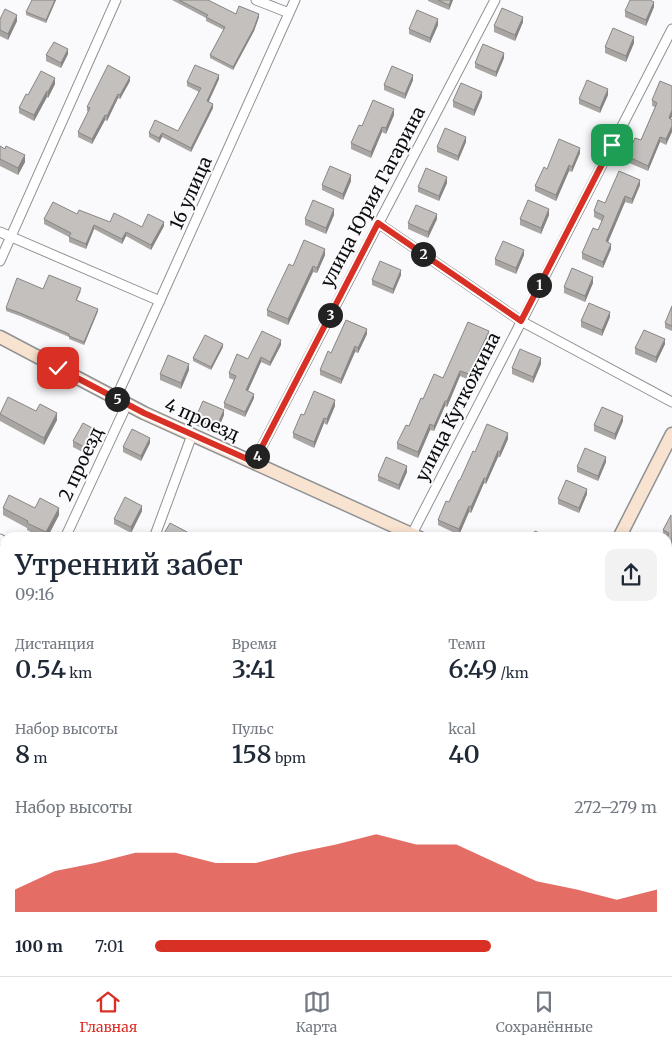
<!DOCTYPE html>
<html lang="ru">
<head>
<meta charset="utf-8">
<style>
  :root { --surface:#fff; --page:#f2f2f3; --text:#1f2937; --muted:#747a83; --line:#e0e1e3; --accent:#d93025 }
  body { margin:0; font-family:Merriweather,serif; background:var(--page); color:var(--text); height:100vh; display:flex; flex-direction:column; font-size:19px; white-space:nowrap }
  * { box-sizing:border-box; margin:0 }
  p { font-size:16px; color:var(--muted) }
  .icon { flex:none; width:28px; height:28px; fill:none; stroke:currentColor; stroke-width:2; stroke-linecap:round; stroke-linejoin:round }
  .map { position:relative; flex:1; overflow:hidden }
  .details { position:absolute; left:0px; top:532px; width:672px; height:444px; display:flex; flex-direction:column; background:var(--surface); border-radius:15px 15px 0 0; box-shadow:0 2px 8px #0003 }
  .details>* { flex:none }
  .pin { position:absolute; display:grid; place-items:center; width:42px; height:42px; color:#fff; margin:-21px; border-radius:10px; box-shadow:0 2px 8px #0006 }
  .km { position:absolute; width:25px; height:25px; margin:-12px; border-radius:50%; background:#222; color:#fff; font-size:14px; line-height:25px; text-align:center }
  .round { display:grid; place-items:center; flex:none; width:52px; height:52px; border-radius:10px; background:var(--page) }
  .headline { display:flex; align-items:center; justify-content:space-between; height:85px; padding:0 15px }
  h1 { font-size:28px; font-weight:600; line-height:38px }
  .figures { display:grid; grid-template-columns:repeat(3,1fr); gap:8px; height:85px; padding:5px 15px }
  .figures div { display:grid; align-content:center }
  .figures b { font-size:25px; font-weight:600 }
  .figures small { font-size:14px; font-weight:400 }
  .figures p { font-size:14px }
  .chart { height:140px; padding:10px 15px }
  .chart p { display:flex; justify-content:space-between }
  .chart svg { width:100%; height:90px; margin-top:5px; fill:var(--accent); opacity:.7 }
  ul { padding:0 15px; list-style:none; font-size:16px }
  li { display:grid; grid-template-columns:80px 60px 1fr; align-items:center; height:38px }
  li i { height:12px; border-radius:6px; background:var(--accent) }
  .tab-bar { display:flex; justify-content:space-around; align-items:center; height:70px; border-top:1px solid var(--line); background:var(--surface); font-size:14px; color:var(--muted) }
  .tab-bar a { display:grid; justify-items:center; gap:2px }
  .tab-bar .active { color:var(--accent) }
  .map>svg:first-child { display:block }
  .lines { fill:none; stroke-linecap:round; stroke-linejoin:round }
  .street-casing { stroke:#909193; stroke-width:11 }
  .secondary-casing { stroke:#909193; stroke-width:15 }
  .street { stroke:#fff; stroke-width:9 }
  .secondary { stroke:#f8e3d1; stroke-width:12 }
  .wall { fill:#a8a5a3 }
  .shaded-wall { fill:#888685 }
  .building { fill:#c3c0be; stroke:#888685 }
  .route-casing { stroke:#fff; stroke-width:10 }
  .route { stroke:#d93025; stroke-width:6 }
  .labels { text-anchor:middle; stroke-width:4; stroke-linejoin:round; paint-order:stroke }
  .street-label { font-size:18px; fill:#0b0c0d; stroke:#fafafd }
</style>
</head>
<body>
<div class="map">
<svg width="672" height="976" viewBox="0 0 672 976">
  <rect width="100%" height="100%" fill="#fafafd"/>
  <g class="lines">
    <defs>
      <path id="street" d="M 256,0 L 289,13
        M 378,223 L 521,321 L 672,402
        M 0,232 L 160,301
        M 0,261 L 116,0
        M 116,398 L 295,0
        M 254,462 L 495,0
        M 412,534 L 672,29
        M 65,538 L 127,404
        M 154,538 L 192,435
        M 0,539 L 5,542
        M 668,658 L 672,661
        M 0,680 L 5,669
        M 0,741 L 5,739
        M 668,751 L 672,740
        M 102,971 L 103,976
        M 265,971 L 266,976
        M 307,976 L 309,971
        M 412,976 L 414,971
        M 567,976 L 569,971"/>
      <path id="secondary" d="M 0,337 L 144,413 L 420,538
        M 619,538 L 672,434"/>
    </defs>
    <use href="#street" class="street-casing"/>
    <use href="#secondary" class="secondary-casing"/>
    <use href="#street" class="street"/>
    <use href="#secondary" class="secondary"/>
  </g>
  <path class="wall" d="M 32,0 L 56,0 L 46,23 L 26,15 L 26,12 Z
    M 172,0 L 208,0 L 236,14 L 259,17 L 254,31 L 233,70 L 210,58 L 210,55 L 224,30 L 206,21 L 206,18 Z
    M 428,0 L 453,0 L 449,10 L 428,1 Z
    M 654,7 L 646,26 L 625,17 L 625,11 Z
    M 0,19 L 17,21 L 8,40 L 0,36 Z
    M 523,22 L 515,41 L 494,32 L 494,26 Z
    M 438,25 L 430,43 L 409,34 L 409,29 Z
    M 634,43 L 626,62 L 605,53 L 605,47 Z
    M 68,54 L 61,68 L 46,61 L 46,55 Z
    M 504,58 L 496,77 L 475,68 L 475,63 Z
    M 219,79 L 209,101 L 213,108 L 191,152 L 162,137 L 159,143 L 149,137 L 149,133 L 178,131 L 199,92 L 187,86 L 187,82 Z
    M 413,80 L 405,99 L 384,90 L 384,85 Z
    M 130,81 L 120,99 L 118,98 L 107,121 L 105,120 L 92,144 L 78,137 L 78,132 L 88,112 L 87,111 L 87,107 Z
    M 55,84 L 48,98 L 47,97 L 34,121 L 19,113 L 19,108 L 28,95 Z
    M 672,86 L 672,116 L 671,119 L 666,145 L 660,142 L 648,171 L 627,162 L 627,156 L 641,140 L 655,107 L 652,106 L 652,100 Z
    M 608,95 L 600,113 L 579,104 L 579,99 Z
    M 482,97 L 474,116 L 453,107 L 453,101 Z
    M 394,115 L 386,134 L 382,132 L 371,158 L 351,149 L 351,143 L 362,126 Z
    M 466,142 L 458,161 L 437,152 L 437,147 Z
    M 0,146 L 25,162 L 18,175 L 0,166 Z
    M 580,153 L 572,172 L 569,171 L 556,201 L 535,191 L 535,186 L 547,169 Z
    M 351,181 L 343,200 L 322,190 L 322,185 Z
    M 447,183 L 439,201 L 418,192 L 418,187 Z
    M 640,185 L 632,204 L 625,202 L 608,242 L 611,249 L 603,268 L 582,259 L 582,253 L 598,230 L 602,221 L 594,217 L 594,211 L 605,203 Z
    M 77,214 L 110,222 L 142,227 L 164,226 L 151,250 L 126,236 L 122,244 L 94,229 L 86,249 L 69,242 L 69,237 L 44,224 L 44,219 Z
    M 334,215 L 326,234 L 305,225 L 305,219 Z
    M 549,215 L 541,234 L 520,225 L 520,219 Z
    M 437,219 L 428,238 L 408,229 L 408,223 Z
    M 325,255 L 317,273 L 313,272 L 288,325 L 267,316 L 267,310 L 293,266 Z
    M 524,255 L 516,274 L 495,265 L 495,259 Z
    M 401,275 L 393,294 L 372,285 L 372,280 Z
    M 593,283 L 585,302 L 564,293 L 564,287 Z
    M 43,289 L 81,291 L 77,300 L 98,311 L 84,345 L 69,339 L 69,337 L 20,316 L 6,311 L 6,308 Z
    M 672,306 L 672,331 L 665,328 L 665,323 Z
    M 610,317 L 602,336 L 581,327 L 581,321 Z
    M 367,334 L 358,353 L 355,352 L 341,384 L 320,375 L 320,370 L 331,353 Z
    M 489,336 L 469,380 L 460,376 L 447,407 L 445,406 L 434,431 L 430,430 L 418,458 L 397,449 L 397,443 L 409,426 L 423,399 L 443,378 Z
    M 665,344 L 656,363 L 635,354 L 635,348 Z
    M 281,345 L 270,366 L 261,362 L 248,391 L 254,398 L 245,417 L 224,408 L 224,403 L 234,380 L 229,378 L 229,373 L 248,359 Z
    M 223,347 L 211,370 L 193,361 L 193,358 Z
    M 541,364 L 533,383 L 512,374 L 512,368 Z
    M 189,370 L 181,389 L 160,380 L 160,374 Z
    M 335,406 L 327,425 L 324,423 L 314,448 L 293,438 L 293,433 L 304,415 Z
    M 36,411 L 57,420 L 44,445 L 0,421 L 0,413 Z
    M 224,415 L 216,434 L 195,425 L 195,419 Z
    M 623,421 L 615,440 L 594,431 L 594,425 Z
    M 96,436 L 86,454 L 73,447 L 73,441 Z
    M 508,439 L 500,457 L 498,457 L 486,484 L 484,483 L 471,513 L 469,512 L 459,535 L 438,525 L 438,520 L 449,502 L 460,480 Z
    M 150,443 L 141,461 L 123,452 L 123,447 Z
    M 606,462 L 598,481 L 577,472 L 577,467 Z
    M 407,472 L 399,490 L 378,481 L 378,476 Z
    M 587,494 L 579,513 L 558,504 L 558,499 Z
    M 3,508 L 35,508 L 59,515 L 47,538 L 42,538 L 27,530 L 27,528 L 3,515 Z
    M 142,511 L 131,533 L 114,524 L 114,519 Z
    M 671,515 L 671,587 L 668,585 L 668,538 L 663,538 L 663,530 Z
    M 5,575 L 5,593 L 0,594 L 0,576 Z
    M 672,596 L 672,628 L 668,625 L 668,605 Z
    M 338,971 L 359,971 L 357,976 L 338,976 Z
    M 593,971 L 618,971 L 616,976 L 590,976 Z"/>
  <path class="shaded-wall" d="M 55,0 L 56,0 L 46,23 L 46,20 Z
    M 451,0 L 453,0 L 449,10 L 449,5 Z
    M 654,2 L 654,7 L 646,26 L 646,20 Z
    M 259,14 L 259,17 L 254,31 L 233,70 L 233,67 Z
    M 17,15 L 17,21 L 8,40 L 8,34 Z
    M 523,17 L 523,22 L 515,41 L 515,35 Z
    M 438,19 L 438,25 L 430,43 L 430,38 Z
    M 634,37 L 634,43 L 626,62 L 626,56 Z
    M 68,49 L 68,54 L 61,68 L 61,63 Z
    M 504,53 L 504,58 L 496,77 L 496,72 Z
    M 219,75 L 219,79 L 207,105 L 207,101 Z
    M 413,75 L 413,80 L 405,99 L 405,94 Z
    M 130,77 L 130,81 L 120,99 L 120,95 Z
    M 55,78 L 55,84 L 48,98 L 48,92 Z
    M 608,89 L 608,95 L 600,113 L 600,108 Z
    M 47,91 L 47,97 L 34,121 L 34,115 Z
    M 482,92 L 482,97 L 474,116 L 474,110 Z
    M 118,94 L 118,98 L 107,121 L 107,116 Z
    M 213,104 L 213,108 L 191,152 L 191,148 Z
    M 394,109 L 394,115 L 386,134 L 386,128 Z
    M 672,110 L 672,116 L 669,124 L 669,118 Z
    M 105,115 L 105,120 L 92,144 L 92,139 Z
    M 672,126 L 672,132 L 666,145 L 666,139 Z
    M 382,127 L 382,132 L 371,158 L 371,152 Z
    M 162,133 L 162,137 L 159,143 L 159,138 Z
    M 466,137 L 466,142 L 458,161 L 458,156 Z
    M 660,137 L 660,142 L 648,171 L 648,166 Z
    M 580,148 L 580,153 L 572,172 L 572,167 Z
    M 25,155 L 25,162 L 18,175 L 18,168 Z
    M 569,165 L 569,171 L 556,201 L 556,195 Z
    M 351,175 L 351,181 L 343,200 L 343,194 Z
    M 447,177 L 447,183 L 439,201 L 439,196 Z
    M 640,180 L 640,185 L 632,204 L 632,199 Z
    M 625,196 L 625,202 L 606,247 L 606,241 Z
    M 334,209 L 334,215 L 326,234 L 326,228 Z
    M 549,209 L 549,215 L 541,234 L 541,228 Z
    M 437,214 L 437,219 L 428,238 L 428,232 Z
    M 164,222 L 164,226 L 151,250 L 151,245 Z
    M 94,225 L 94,229 L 86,249 L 86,244 Z
    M 126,232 L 126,236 L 122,244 L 122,239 Z
    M 611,244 L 611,249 L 603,268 L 603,262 Z
    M 325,249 L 325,255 L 317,273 L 317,268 Z
    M 524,250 L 524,255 L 516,274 L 516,268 Z
    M 313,266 L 313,272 L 288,325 L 288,319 Z
    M 401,270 L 401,275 L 393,294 L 393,289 Z
    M 593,277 L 593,283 L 585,302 L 585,296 Z
    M 98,309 L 98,311 L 84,345 L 84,342 Z
    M 610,312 L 610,317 L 602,336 L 602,330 Z
    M 367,329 L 367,334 L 358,353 L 358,348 Z
    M 489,331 L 489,336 L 469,380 L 469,374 Z
    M 665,339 L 665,344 L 656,363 L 656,357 Z
    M 281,340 L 281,345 L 270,366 L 270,362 Z
    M 223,344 L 223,347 L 211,370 L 211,367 Z
    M 355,346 L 355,352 L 341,384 L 341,379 Z
    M 261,357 L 261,362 L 246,395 L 246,390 Z
    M 541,358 L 541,364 L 533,383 L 533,377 Z
    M 189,364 L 189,370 L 181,389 L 181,383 Z
    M 460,371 L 460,376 L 447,407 L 447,401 Z
    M 254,394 L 254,398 L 245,417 L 245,412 Z
    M 335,400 L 335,406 L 327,425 L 327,419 Z
    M 445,401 L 445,406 L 434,431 L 434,426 Z
    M 224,410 L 224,415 L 216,434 L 216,428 Z
    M 57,413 L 57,420 L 44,445 L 44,438 Z
    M 623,416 L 623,421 L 615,440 L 615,434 Z
    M 324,418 L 324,423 L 314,448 L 314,442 Z
    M 430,424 L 430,430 L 418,458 L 418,452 Z
    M 96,430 L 96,436 L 86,454 L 86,448 Z
    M 508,433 L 508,439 L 500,457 L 500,452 Z
    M 150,438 L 150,443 L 141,461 L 141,456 Z
    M 498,451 L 498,457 L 486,484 L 486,479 Z
    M 606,457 L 606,462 L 598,481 L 598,476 Z
    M 407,466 L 407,472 L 399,490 L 399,485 Z
    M 484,478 L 484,483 L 471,513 L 471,507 Z
    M 587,489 L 587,494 L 579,513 L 579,508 Z
    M 142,506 L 142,511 L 131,533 L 131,527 Z
    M 469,506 L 469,512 L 459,535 L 459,529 Z
    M 59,508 L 59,515 L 47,538 L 46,538 L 46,532 Z
    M 5,773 L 5,778 L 0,780 L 0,774 Z
    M 672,849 L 672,854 L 668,863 L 668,858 Z
    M 356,971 L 359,971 L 357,976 L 354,976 Z
    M 609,971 L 610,971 L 610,976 L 607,976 Z
    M 615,971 L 618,971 L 616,976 L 615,976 Z"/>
  <path class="building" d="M 32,0 L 55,0 L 46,20 L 26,12 Z
    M 179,0 L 208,0 L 236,14 L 239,6 L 259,14 L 254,28 L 233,67 L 210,55 L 225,27 L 206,17 L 208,15 Z
    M 438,0 L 451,0 L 449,5 Z
    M 630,0 L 650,0 L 654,2 L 646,20 L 625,11 Z
    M 502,8 L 523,17 L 515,35 L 494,26 Z
    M 5,9 L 17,15 L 8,34 L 0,30 L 0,19 Z
    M 417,10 L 438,19 L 430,38 L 409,29 Z
    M 613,28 L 634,37 L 626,56 L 605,47 Z
    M 54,42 L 68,49 L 61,63 L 46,55 Z
    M 483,44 L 504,53 L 496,72 L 475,63 Z
    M 108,65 L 130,77 L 120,95 L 118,94 L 107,116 L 105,115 L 92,139 L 78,132 L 90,108 L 87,107 Z
    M 195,65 L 219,75 L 207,101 L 213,104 L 191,148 L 162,133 L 159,138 L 149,133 L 155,120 L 178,131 L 201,88 L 187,82 Z
    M 392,66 L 413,75 L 405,94 L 384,85 Z
    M 41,71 L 55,78 L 48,92 L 47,91 L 34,115 L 19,108 L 26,94 L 28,95 Z
    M 587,80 L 608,89 L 600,108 L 579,99 Z
    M 660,81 L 672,86 L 672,110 L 669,118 L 672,120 L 672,126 L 666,139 L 660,137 L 648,166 L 627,156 L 635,138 L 641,140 L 657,103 L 652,100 Z
    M 461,83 L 482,92 L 474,110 L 453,101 Z
    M 373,100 L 394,109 L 386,128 L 382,127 L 371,152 L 351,143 L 359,125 L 362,126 Z
    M 445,128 L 466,137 L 458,156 L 437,147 Z
    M 559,139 L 580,148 L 572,167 L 569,165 L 556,195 L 535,186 L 544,167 L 547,169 Z
    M 0,146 L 5,149 L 6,146 L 25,155 L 18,168 L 0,159 Z
    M 330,166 L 351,175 L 343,194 L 322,185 Z
    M 426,168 L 447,177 L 439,196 L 418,187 Z
    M 619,171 L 640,180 L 632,199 L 625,196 L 606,241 L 611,244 L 603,262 L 582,253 L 593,228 L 598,230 L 604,216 L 594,211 L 598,200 L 605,203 Z
    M 313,200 L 334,209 L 326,228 L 305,219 Z
    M 528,200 L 549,209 L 541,228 L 520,219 Z
    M 53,202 L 77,214 L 79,210 L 110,222 L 114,213 L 142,227 L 148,214 L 164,222 L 151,245 L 126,232 L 122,239 L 94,225 L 86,244 L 69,237 L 71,233 L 44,219 Z
    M 416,205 L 437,214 L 428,232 L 408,223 Z
    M 304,240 L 325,249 L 317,268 L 313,266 L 288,319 L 267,310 L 289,264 L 293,266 Z
    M 503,241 L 524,250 L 516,268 L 495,259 Z
    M 380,261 L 401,270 L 393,289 L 372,280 Z
    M 572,268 L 593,277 L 585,296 L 564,287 Z
    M 49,275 L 81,288 L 76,300 L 98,309 L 84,342 L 69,336 L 69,334 L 20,313 L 6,308 L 17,278 L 43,289 Z
    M 589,303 L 610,312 L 602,330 L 581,321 Z
    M 672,306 L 672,326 L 665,323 Z
    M 346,320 L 367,329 L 358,348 L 355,346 L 341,379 L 320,370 L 328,351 L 331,353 Z
    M 468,322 L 489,331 L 469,374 L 460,371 L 447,401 L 445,401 L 434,426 L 430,424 L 418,452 L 397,443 L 406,425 L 409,426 L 421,398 L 423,399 L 434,374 L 443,378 Z
    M 644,330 L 665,339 L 656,357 L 635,348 Z
    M 262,331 L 281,340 L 270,362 L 261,357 L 246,390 L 254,394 L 245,412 L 224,403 L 236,376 L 229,373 L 237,354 L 248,359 Z
    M 205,335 L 223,344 L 211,367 L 193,358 Z
    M 520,349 L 541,358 L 533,377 L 512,368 Z
    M 168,355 L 189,364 L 181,383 L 160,374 Z
    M 314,391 L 335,400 L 327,419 L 324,418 L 314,442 L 293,433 L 301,414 L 304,415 Z
    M 8,397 L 36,411 L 40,404 L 57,413 L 44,438 L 0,414 Z
    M 203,401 L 224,410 L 216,428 L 195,419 Z
    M 602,407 L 623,416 L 615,434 L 594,425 Z
    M 83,423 L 96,430 L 86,448 L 73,441 Z
    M 487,424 L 508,433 L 500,452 L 498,451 L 486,479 L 484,478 L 471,507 L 469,506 L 459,529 L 438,520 L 446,501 L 449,502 L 459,480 L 460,480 L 473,451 L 475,452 Z
    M 132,429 L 150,438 L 141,456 L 123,447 Z
    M 585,448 L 606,457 L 598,476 L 577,467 Z
    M 386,457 L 407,466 L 399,485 L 378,476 Z
    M 566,480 L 587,489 L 579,508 L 558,499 Z
    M 9,495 L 35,508 L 40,498 L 59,508 L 46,532 L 27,523 L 28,521 L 3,508 Z
    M 125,497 L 142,506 L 131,527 L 114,519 Z
    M 671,515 L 672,578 L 671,580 L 668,578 L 668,538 L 667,538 L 669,533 L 663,530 Z
    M 170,523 L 189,533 L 187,538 L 162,537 Z
    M 535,531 L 550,538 L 532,538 Z
    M 5,575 L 5,590 L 0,591 L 0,576 Z
    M 672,596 L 672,620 L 668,617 L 668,605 Z
    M 5,749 L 5,773 L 0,774 L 0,750 Z
    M 668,831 L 672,833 L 672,849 L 668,858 Z
    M 59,971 L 82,971 L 83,976 L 60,976 Z
    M 126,971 L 144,971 L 145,976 L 127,976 Z
    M 341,971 L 356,971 L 354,976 L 350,976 Z
    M 522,971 L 540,971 L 538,976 L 524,976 L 521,974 Z
    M 593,971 L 609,971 L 607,976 L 590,976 Z"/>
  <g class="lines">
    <defs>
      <path id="route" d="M 58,368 L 144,413 L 254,462 L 378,223 L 521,321 L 612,145"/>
    </defs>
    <use href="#route" class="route-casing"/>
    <use href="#route" class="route"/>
  </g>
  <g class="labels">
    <g class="street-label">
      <text transform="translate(191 193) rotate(-66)" y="6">16 улица</text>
      <text transform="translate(373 197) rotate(-62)" y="6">улица Юрия Гагарина</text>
      <text transform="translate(458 407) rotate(-63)" y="6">улица Куткожина</text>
      <text transform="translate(202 420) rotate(24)" y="6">4 проезд</text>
      <text transform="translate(81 464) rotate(-65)" y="6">2 проезд</text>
    </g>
  </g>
</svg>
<div class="pin" style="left:612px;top:145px;background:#1e9e55"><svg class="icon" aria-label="arrive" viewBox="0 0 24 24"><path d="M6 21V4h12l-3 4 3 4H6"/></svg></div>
<div class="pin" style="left:58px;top:368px;background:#d93025"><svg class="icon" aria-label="check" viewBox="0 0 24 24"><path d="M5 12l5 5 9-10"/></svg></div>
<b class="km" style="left:539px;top:285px">1</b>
<b class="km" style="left:423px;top:254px">2</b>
<b class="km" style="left:330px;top:315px">3</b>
<b class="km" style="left:257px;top:456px">4</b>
<b class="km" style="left:117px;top:399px">5</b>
<section class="details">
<div class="headline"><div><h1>Утренний забег</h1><p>09:16</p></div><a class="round"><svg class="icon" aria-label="share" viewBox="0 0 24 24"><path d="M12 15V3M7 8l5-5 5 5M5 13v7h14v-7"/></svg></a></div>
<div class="figures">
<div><p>Дистанция</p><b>0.54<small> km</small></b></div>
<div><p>Время</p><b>3:41</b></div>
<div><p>Темп</p><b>6:49<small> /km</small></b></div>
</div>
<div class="figures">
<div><p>Набор высоты</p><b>8<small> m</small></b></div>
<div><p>Пульс</p><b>158<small> bpm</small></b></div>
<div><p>kcal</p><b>40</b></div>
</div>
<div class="chart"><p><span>Набор высоты</span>272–279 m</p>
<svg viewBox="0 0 160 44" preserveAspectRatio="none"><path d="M0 44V33L10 24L20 20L30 15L40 15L50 20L60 20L70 15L80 11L90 6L100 11L110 11L120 20L130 29L140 33L150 38L160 33V44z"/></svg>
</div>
<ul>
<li><b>100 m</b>7:01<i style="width:67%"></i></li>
</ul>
</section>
</div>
<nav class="tab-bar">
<a class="active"><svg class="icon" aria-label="home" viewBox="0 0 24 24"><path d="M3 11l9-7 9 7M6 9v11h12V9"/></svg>Главная</a>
<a><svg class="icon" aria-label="map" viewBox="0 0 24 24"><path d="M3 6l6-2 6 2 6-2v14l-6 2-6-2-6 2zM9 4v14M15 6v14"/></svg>Карта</a>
<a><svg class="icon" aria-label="saved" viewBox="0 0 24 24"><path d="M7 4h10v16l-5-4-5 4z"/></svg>Сохранённые</a>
</nav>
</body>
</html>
